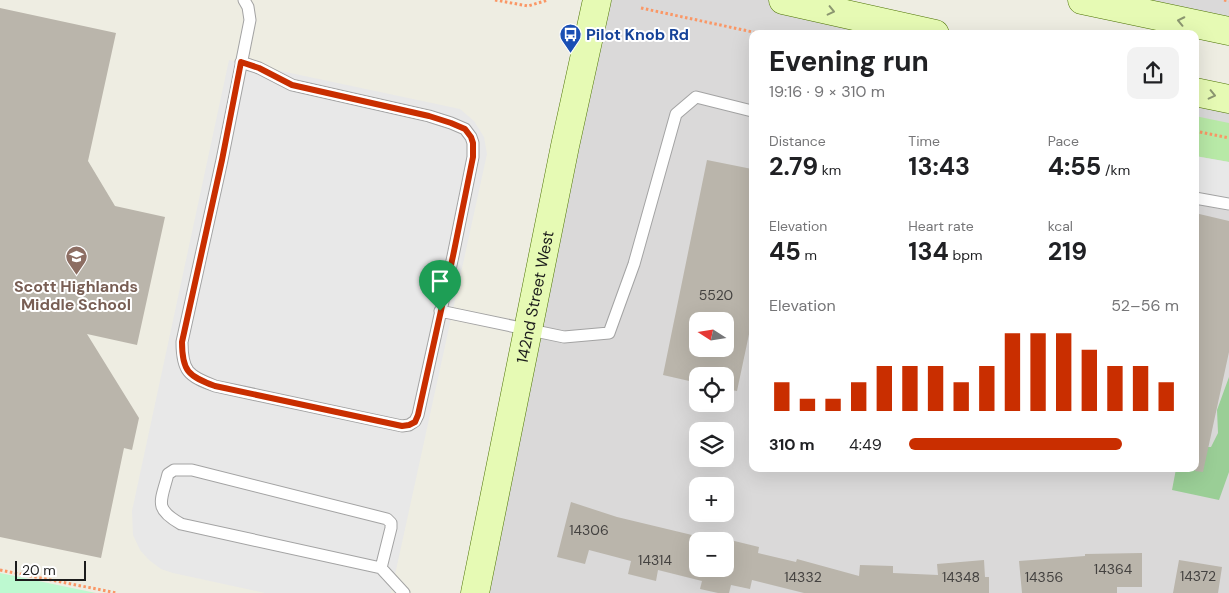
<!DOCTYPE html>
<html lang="en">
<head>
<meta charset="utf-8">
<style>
  :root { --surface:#fff; --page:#f2f2f2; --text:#202124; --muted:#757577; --accent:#c92e00 }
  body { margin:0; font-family:"DM Sans",sans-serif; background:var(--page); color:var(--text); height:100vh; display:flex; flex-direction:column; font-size:19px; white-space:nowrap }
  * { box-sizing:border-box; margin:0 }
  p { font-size:16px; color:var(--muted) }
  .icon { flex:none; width:28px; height:28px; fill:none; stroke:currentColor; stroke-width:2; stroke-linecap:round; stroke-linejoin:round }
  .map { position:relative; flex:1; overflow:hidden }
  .drawer { position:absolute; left:749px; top:30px; width:450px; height:442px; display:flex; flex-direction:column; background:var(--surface); border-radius:10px; box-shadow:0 5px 20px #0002 }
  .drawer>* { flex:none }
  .needle { width:32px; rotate:282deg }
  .tools { position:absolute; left:689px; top:312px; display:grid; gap:10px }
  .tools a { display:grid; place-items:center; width:45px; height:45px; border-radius:10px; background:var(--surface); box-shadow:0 5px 20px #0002; font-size:25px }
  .scale { position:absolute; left:15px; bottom:12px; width:71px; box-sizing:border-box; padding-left:5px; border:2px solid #1c1c1c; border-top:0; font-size:14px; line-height:18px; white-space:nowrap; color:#1c1c1c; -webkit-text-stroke:4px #fff; paint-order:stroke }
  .pin { position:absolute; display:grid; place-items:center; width:42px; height:42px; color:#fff; margin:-51px -21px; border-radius:50% 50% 50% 0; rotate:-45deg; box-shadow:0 0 5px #0007 }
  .pin .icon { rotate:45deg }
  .round { display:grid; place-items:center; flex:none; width:52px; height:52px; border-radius:10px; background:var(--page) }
  .head { display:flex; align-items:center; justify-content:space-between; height:85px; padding:0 20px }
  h1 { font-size:28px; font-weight:700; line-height:38px }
  .metrics { display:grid; grid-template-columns:repeat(3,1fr); gap:8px; height:85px; padding:5px 20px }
  .metrics div { display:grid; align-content:center }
  .metrics b { font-size:25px; font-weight:700 }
  .metrics small { font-size:14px; font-weight:400 }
  .metrics p { font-size:14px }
  .chart { height:140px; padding:10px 20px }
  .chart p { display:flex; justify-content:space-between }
  .chart svg { width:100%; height:90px; margin-top:5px; stroke:var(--accent); stroke-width:6 }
  ul { padding:0 20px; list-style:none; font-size:16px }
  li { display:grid; grid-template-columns:80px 60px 1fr; align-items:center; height:38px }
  li i { height:12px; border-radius:6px; background:var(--accent) }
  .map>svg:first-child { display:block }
  .residential { fill:#dad9d9; fill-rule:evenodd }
  .grass { fill:#b8e9a7 }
  .forest { fill:#9ace96 }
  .park { fill:#bdf9d0 }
  .parking { fill:#e8e8e8 }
  .building { fill:#bab5ab; fill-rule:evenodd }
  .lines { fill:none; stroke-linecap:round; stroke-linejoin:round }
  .lane-casing { stroke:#a3a3a3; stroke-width:13 }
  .secondary-casing { stroke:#4d7304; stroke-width:29 }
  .path { stroke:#fa9766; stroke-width:3; stroke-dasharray:2.5 2.5; stroke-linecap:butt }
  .lane { stroke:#fff; stroke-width:11 }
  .secondary { stroke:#e6fab4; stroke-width:28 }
  .oneway { stroke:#8b9670 }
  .route-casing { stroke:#fff; stroke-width:10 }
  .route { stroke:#c92e00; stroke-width:6 }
  .labels { text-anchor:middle; stroke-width:4; stroke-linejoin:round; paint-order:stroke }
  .number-label { font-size:14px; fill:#444240 }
  .transit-label { font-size:16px; font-weight:bold; fill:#164399; stroke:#fff; text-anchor:start }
  .education-label { font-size:16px; font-weight:bold; fill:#785e54; stroke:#fff }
  .street-label { font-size:16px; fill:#1c1c1c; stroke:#fff }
</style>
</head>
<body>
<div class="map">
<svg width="1229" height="593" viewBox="0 0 1229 593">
  <rect width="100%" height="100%" fill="#eeede2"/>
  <path class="residential" d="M 598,0 L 785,0 L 938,34 L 752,34 L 752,469 L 1195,469 L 1195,91 L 1229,98 L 1229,593 L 474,593 ZM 698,321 L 725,321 L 725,349 L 698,349 ZM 698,376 L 725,376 L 725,404 L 698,404 ZM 698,431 L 725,431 L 725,459 L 698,459 ZM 698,486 L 725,486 L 725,514 L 698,514 ZM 698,541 L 725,541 L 725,569 L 698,569 Z
    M 1082,0 L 1229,0 L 1229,31 Z"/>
  <path class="grass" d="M 1195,116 L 1229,123 L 1229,162 L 1195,156 Z"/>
  <path class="forest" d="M 1229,377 L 1229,472 L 1219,500 L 1172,490 L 1176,469 L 1195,469 L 1195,447 L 1211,447 L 1218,433 L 1217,410 Z"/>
  <path class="park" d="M 0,573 L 96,593 L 0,593 Z"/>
  <path class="parking" d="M 229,60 L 460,109 L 474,121 L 484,137 L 487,154 L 391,593 L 265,593 L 173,573 L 161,569 L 149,560 L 140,550 L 133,535 L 132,511 Z
    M 1195,156 L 1229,162 L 1229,211 L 1195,204 Z"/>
  <path class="building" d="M 0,8 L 116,33 L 88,161 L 115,206 L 165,217 L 137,345 L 87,334 L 139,418 L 132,450 L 124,448 L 101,558 L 0,537 Z
    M 707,160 L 752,169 L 752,320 L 737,391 L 725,389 L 725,376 L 698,376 L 698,383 L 663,375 ZM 698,321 L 725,321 L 725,349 L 698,349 Z
    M 1195,213 L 1229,221 L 1229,352 L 1203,472 L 1195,471 Z
    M 571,502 L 617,517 L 717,541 L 718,537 L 759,547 L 758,553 L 796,562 L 797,559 L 859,576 L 860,565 L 893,566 L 893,573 L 938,575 L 937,564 L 984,560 L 985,577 L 989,577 L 989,593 L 804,593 L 752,580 L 750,589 L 731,585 L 729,593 L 718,593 L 700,589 L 702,581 L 658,570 L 656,581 L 628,574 L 631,561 L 589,550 L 585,564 L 557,557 ZM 698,541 L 725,541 L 725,569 L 698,569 Z
    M 1142,553 L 1142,587 L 1117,587 L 1117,593 L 1022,593 L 1019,561 L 1085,556 L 1085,554 Z
    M 1179,560 L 1222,567 L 1218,593 L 1173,593 Z"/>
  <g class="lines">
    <defs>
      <path id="lane" d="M 241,62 L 259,68 L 292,85 L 429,116 L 451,123 L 465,129 L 471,137 L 473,143 L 473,157 L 453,256 L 418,415 L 415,421 L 409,425 L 402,426 L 215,386 C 188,376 182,371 182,342 L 222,160 L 250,20 L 248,7 L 244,0
        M 1195,198 L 1229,204
        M 440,311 L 564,337 L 609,333 L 634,264 L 676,114 L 696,97 L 752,111
        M 381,568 L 391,528 L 391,523 L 387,519 L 192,470 L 174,470 L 168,474 C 161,502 153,508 181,524 L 381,568 L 404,593"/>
      <g id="secondary">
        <path d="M 783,0 L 935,34"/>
        <path d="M 1082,0 L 1229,31"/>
        <path d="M 1195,92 L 1229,99"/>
        <path id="s1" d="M 475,593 L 565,146 L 597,0"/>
      </g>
    </defs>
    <use href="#lane" class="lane-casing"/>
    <use href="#secondary" class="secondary-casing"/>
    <path class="path" d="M 495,0 L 528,6 L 548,0
      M 1224,0 L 1229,1
      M 641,8 L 762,34
      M 1195,131 L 1229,138
      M 0,570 L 117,593"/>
    <use href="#lane" class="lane"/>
    <use href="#secondary" class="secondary"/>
  </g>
  <defs><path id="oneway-chevron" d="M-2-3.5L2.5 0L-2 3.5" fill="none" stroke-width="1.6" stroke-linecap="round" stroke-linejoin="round" transform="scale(1.25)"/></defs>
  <g class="oneway">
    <use href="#oneway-chevron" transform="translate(831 11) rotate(13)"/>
    <use href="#oneway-chevron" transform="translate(1181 21) rotate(-168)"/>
    <use href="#oneway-chevron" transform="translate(1212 95) rotate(13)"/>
  </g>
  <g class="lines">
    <defs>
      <path id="route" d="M 241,62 L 259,68 L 292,85 L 429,116 L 451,123 L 465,129 L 471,137 L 473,143 L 473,157 L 453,256 L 418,415 L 415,422 L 409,425 L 402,426 L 215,386 C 188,376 182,371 182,342 L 222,160 Z"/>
    </defs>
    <use href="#route" class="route-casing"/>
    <use href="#route" class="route"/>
  </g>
  <defs>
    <symbol id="bus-pin" viewBox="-11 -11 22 30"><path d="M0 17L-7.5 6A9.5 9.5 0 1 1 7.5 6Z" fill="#1a4fb4" stroke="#fff"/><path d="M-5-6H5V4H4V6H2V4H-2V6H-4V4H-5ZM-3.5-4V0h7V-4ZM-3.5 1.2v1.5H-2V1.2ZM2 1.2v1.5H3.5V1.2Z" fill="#fff"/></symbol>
    <symbol id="school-pin" viewBox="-11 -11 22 30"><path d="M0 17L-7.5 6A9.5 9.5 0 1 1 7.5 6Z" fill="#8d6e63" stroke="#fff"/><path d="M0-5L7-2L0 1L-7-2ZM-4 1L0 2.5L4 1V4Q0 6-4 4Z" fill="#fff"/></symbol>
  </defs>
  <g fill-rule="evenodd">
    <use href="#bus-pin" x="558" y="22" width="25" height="34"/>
    <use href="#school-pin" x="64" y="244" width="25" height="34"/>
  </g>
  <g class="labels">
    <g class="number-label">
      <text x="716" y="300">5520</text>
      <text x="589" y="535">14306</text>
      <text x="655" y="565">14314</text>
      <text x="1113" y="574">14364</text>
      <text x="1198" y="581">14372</text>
      <text x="803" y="582">14332</text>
      <text x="961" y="582">14348</text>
      <text x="1044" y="582">14356</text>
    </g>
    <g class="transit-label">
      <text x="586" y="40">Pilot Knob Rd</text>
    </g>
    <g class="education-label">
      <text x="76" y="292">Scott Highlands<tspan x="76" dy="18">Middle School</tspan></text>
    </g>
    <g class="street-label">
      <text dy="6" stroke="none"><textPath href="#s1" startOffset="302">142nd Street West</textPath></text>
    </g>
  </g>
</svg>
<div class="tools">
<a><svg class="needle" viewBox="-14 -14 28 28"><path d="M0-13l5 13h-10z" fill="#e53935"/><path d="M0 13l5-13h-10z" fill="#757577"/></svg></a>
<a><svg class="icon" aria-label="locate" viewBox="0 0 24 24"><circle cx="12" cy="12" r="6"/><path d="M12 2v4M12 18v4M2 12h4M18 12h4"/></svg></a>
<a><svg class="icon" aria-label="layers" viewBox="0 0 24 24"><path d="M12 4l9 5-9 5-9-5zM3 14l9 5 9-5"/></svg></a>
<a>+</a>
<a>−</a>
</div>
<div class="scale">20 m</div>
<div class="pin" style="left:440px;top:311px;background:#1e9e55"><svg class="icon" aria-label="arrive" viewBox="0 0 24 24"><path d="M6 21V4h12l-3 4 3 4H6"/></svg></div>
<section class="drawer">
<div class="head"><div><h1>Evening run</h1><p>19:16 · 9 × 310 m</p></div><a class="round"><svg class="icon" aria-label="share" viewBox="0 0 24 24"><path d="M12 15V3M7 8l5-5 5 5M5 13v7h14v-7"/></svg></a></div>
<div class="metrics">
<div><p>Distance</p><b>2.79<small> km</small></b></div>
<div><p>Time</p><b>13:43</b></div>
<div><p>Pace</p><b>4:55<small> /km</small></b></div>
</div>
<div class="metrics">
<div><p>Elevation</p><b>45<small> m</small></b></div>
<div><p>Heart rate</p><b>134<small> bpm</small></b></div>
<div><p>kcal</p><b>219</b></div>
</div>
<div class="chart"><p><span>Elevation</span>52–56 m</p>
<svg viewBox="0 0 160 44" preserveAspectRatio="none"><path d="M5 44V30M15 44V38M25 44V38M35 44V30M45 44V22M55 44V22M65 44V22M75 44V30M85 44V22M95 44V6M105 44V6M115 44V6M125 44V14M135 44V22M145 44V22M155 44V30"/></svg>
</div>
<ul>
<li><b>310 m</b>4:49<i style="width:79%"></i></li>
</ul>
</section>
</div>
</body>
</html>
